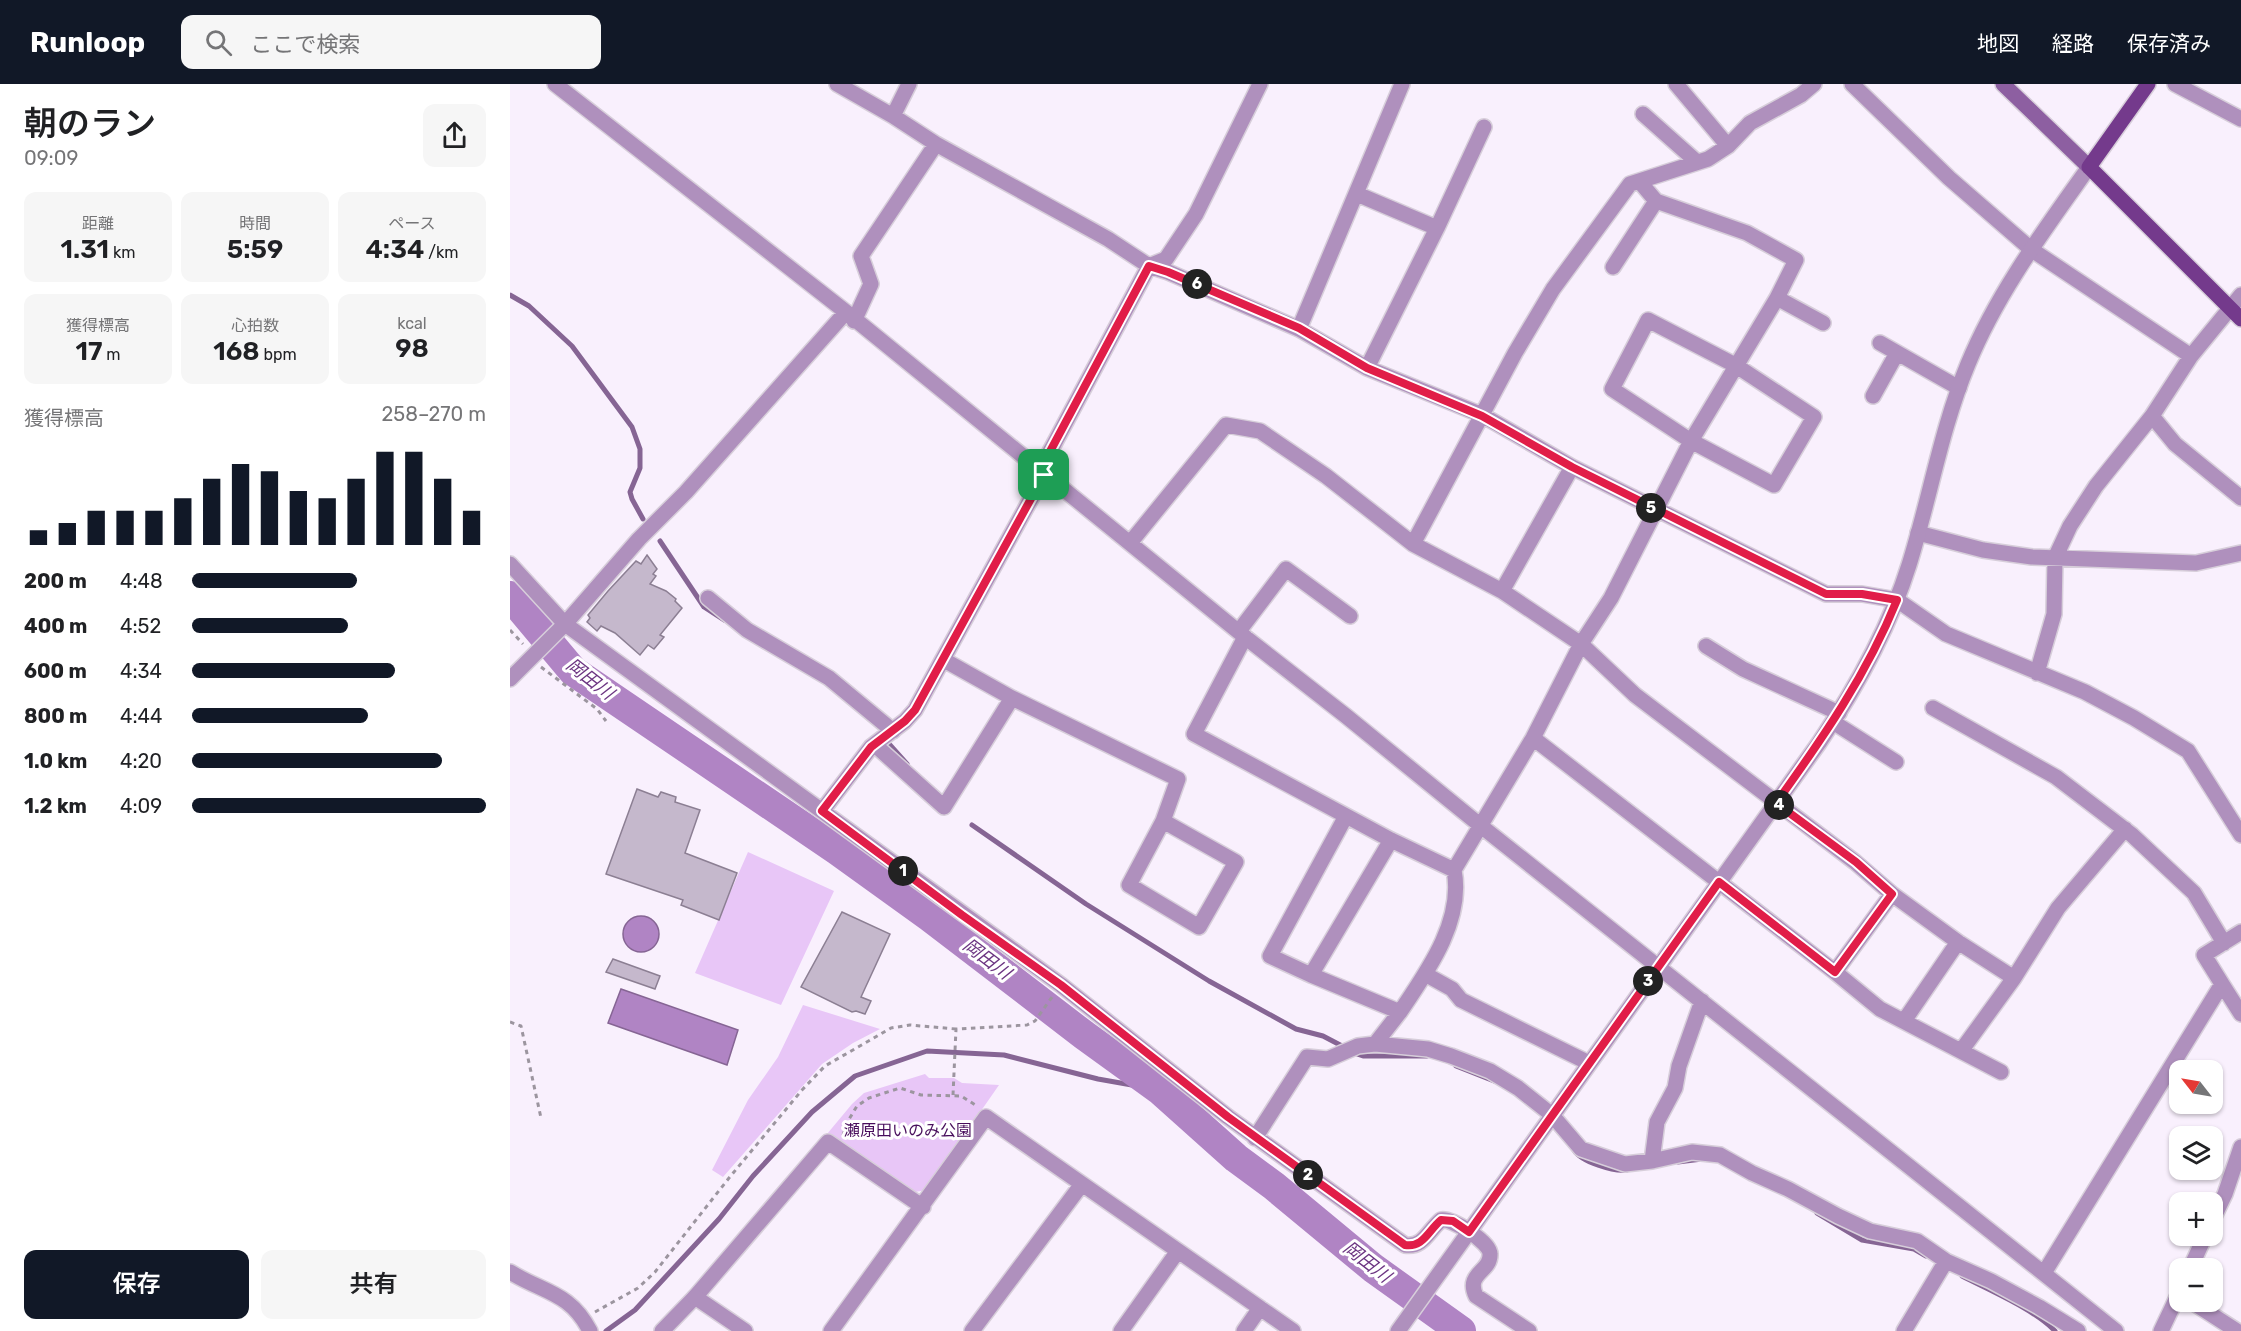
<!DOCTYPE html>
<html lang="ja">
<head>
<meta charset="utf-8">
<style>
  :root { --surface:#fff; --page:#f6f6f6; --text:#202124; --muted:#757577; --accent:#111827 }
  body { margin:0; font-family:Rubik,"Noto Sans JP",sans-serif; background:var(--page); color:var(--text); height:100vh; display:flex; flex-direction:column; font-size:22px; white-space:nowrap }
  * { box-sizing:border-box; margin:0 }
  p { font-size:20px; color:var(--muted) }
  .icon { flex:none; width:33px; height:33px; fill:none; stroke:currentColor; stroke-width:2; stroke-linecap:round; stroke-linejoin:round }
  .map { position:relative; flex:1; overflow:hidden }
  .panel { display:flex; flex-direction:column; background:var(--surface); width:510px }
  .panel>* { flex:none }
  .needle { width:39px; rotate:301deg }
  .buttons { position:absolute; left:1659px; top:976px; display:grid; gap:12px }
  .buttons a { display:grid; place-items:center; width:54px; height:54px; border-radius:12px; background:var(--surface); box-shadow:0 2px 4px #0004; font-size:30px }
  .pin { position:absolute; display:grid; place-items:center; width:51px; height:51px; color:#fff; margin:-26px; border-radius:12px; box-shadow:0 3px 9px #0006 }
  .km { position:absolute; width:30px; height:30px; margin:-15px; border-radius:50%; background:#222; color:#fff; font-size:16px; line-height:30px; text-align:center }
  .round { display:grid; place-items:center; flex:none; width:63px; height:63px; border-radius:12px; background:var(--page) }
  .summary { display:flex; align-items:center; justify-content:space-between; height:102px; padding:0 24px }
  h1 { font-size:33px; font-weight:600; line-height:45px }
  .metrics { display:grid; grid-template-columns:repeat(3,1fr); gap:9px; height:102px; padding:6px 24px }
  .metrics div { display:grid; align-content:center; border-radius:12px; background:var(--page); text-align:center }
  .metrics b { font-size:26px; font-weight:600 }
  .metrics small { font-size:16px; font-weight:400 }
  .metrics p { font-size:16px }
  .chart { height:168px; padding:12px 24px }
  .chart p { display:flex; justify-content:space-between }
  .chart svg { width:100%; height:108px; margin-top:6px; stroke:var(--accent); stroke-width:6 }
  .action { display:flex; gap:12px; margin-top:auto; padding:12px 24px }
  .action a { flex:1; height:69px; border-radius:12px; background:var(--accent); color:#fff; font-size:24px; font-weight:600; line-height:69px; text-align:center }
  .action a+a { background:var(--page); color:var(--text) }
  ul { padding:0 24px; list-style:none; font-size:20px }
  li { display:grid; grid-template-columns:96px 72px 1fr; align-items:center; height:45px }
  li i { height:15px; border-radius:8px; background:var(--accent) }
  header { display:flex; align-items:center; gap:36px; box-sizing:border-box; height:84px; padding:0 30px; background:var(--accent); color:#fff }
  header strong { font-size:28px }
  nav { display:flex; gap:33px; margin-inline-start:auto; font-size:21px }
  .search { width:420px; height:54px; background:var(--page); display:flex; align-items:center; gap:15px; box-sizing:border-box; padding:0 21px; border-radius:12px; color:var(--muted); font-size:22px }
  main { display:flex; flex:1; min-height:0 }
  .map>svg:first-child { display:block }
  .green { fill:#e8c6f7 }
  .water { fill:#b084c4; stroke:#866594; stroke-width:1.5 }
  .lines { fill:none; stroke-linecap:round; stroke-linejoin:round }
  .stream { stroke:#866594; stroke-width:5 }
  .river { stroke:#b084c4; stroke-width:30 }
  .building { fill:#c5b8cc; stroke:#8c7f93; stroke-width:1.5 }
  .minor-casing { stroke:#d7ceda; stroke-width:18 }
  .tertiary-casing { stroke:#d7ceda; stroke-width:18 }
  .secondary-casing { stroke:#d7ceda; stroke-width:18 }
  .primary-casing { stroke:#d7ceda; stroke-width:18 }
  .path { stroke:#9c959f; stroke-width:3; stroke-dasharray:4.5 4.5; stroke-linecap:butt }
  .minor { stroke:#af90bd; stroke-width:15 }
  .tertiary { stroke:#af90bd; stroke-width:15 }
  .secondary { stroke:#8d5fa1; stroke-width:15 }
  .primary { stroke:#743a8c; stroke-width:15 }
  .route-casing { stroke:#fff; stroke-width:12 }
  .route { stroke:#e11d48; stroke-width:8 }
  .labels { text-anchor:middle; stroke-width:6; stroke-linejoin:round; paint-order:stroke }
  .park-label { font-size:16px; fill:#480e5c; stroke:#fff }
  .water-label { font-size:18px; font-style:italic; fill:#6c3582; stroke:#fff }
</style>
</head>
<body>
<header>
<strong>Runloop</strong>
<div class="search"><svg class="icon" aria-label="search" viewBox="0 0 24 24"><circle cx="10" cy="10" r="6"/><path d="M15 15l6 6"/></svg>ここで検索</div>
<nav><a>地図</a><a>経路</a><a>保存済み</a></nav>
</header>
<main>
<section class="panel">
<div class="summary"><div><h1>朝のラン</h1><p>09:09</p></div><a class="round"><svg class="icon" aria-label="share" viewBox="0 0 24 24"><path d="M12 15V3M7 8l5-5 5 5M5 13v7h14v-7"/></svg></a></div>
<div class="metrics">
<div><p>距離</p><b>1.31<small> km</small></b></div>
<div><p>時間</p><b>5:59</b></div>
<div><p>ペース</p><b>4:34<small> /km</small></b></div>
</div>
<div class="metrics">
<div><p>獲得標高</p><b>17<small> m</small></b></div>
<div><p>心拍数</p><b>168<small> bpm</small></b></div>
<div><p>kcal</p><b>98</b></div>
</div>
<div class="chart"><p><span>獲得標高</span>258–270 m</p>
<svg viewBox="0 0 160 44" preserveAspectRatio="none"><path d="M5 44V38M15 44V35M25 44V30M35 44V30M45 44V30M55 44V25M65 44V17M75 44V11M85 44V14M95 44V22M105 44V25M115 44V17M125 44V6M135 44V6M145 44V17M155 44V30"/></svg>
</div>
<ul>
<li><b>200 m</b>4:48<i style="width:56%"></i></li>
<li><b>400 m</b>4:52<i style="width:53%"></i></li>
<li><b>600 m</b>4:34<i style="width:69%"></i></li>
<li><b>800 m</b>4:44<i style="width:60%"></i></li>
<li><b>1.0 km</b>4:20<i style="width:85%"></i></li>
<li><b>1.2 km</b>4:09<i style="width:100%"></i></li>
</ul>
<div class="action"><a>保存</a><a>共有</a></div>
</section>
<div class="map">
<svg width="1731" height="1247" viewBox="0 0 1731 1247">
  <rect width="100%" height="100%" fill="#f9f0fd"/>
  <path class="green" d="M 238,768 L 324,807 L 271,921 L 185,889 Z
    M 293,921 L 370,945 L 343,959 L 312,980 L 213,1093 L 202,1086 L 238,1016 L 268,973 Z
    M 415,990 L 419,994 L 444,994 L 452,999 L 489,1001 L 416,1106 L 405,1108 L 317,1050 L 342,1020 L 354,1009 Z"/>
  <path class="water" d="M113 850a18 18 0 1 1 36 0a18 18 0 1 1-36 0Z
    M 111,905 L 228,946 L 217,981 L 98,939 Z"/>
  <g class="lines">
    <path class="stream" d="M 0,211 L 19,222 L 62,262 L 122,343 L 130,365 L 130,384 L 120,408 L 122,415 L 133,435
      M 150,457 L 194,523 L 214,536
      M 380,661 L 397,680
      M 462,741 L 576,820 L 699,897 L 786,945 L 813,952 L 834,963
      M 847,970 L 853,972 L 917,972
      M 946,982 L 984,997
      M 1064,1066 C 1071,1078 1104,1088 1117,1086
      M 1168,1078 L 1192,1075
      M 1307,1129 L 1352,1156 L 1404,1165 L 1416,1172
      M 1452,1192 C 1479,1206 1524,1225 1545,1247
      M 96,1247 L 125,1226 L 209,1135 L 243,1092 L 302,1028 L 345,992 L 417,967 L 494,971 L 588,995 L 650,1006"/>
    <path class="river" d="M 0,512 L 63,587 L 327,766 L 420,833 L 574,951 L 650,1006 L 726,1074 L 764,1102 L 863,1184 L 951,1247"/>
  </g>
  <path class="building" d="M 137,471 L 147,485 L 143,490 L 146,492 L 140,500 L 156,507 L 166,515 L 165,517 L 172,524 L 150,551 L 154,553 L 144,565 L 138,561 L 130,571 L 105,549 L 91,542 L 87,547 L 77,538 L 80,534 L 78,531 L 98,507 L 126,477 L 131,480 Z
    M 127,705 L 148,713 L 151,708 L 166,713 L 165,718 L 190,726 L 175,769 L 227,789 L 209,836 L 171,821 L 173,816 L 96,790 Z
    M 332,828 L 380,850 L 351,913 L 361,917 L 355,930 L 346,927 L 342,928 L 291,903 Z
    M 103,875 L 150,892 L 145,905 L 96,888 Z"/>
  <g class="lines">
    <defs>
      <path id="minor" d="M 45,0 L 336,228 L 735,553 L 836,632 L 971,742 L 1606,1247
        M 327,0 L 383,32 L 426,60 L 598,155 L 639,182 L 658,188 L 789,245 L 857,284 L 972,331 L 1062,383 L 1316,510 L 1352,510 L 1387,516 L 1436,550 L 1575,608 L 1624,634 L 1678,667 L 1731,751
        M 1166,0 L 1218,62
        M 1342,0 L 1439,94 L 1522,166 L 1681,272
        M 1665,0 L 1731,35
        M 1133,30 L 1187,78
        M 383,32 L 399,0
        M 847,110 L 927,144
        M 1103,183 L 1146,117
        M 1267,214 L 1313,239
        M 1138,236 L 1225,281 L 1304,333 L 1264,401 L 1181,357 L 1102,305 Z
        M 344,237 L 361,200 L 351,172 L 426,60
        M 789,245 L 892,0
        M 1370,259 L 1449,304
        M 857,284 L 927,144 L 974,43
        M 1363,312 L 1387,269
        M 1642,332 L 1665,360 L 1731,414
        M 1408,449 L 1473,466 L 1522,473 L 1686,479 L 1731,469
        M 620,459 L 716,341 L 750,347 L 816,392 L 903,460 L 992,507 L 1071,560 L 1125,611 L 1345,778 L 1382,810 L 1448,858 L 1504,894 L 1451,967
        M 903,460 L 1005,269 L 1043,205 L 1120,100 L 1198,75 L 1218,62 L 1240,39 L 1291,11 L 1304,0
        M 0,480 L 55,540 L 551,901 L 718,1033 L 895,1161 C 913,1164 918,1147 931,1136 C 942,1134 980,1158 980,1170 C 981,1188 955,1189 966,1212 L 1019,1247
        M 992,507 L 1062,383
        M 198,514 L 237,546 L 319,594 L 383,647
        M 729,547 L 776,485 L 840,532
        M 735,553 L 684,650 L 881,756 L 944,786 L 1023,654 L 1071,560 L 1101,514 L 1181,357 L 1267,214 L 1286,176 L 1237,149 L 1146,117 L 1130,98
        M 1196,562 L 1233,585 L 1329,629
        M 434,576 L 502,614 L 668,695 L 653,737 L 619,801 L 689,843 L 726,778 L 653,737
        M 1527,589 L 1544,530 L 1545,474 L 1560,442 L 1586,402 L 1642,332 L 1681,272 L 1731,211
        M 0,595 L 55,540 L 129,455 L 176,408 L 336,228
        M 1423,624 L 1546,693 L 1622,751 L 1684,809 L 1714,859
        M 1323,638 L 1386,678
        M 1023,654 L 1325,888 L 1370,925 L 1491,988
        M 365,661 L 434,723 L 502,614
        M 312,727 L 361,663 L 395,637 L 405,626 L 534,391 L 536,375 L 639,182 L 656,175 L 686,130 L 750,0
        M 836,732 L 760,872 L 801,891 L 881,756
        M 1325,888 L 1382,810
        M 915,890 L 942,905 L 951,916 L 1079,979
        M 801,891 L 890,928 C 917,888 954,837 944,786
        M 1504,894 L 1548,824 L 1615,745
        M 1712,900 L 1731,930
        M 1394,937 L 1448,858
        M 865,960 L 890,928
        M 745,1054 L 797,973 L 818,975 L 848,962 L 865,960 L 918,965 L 941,972 L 980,987 L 1008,1004 L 1042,1031 L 1071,1065 L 1115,1080 L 1142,1077 L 1182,1068 L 1210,1071 L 1242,1089 L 1278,1105 L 1328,1132 L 1360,1147 L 1407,1157 L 1436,1177 L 1481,1197 L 1529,1223 L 1568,1247
        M 1142,1077 L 1147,1038 L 1165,1004 L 1169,982 L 1192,917
        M 1702,1137 L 1715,1110 L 1731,1063
        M 1680,1185 L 1695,1152
        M 0,1188 C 34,1209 60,1208 80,1247
        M 1534,1189 L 1712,900 L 1694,871 L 1731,848
        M 1682,1218 L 1727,1247
        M 152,1247 L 185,1213 L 318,1058 L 413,1123
        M 321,1247 L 476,1033 L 783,1247
        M 462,1247 L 572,1100
        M 611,1247 L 668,1167
        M 734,1247 L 750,1224
        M 1394,1247 L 1436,1177
        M 1651,1247 L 1670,1207"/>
      <path id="tertiary" d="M 185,1213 L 235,1247
        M 888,1247 L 1309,659 C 1346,604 1379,545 1399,481 C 1420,414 1431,345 1458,280 C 1487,209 1535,145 1579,83"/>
      <path id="secondary" d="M 1493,0 L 1579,83"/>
      <path id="primary" d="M 1638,0 L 1579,83 L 1731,235"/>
    </defs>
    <use href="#minor" class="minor-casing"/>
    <use href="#tertiary" class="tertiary-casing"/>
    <use href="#secondary" class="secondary-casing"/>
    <use href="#primary" class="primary-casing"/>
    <path class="path" d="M 0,546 L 13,560
      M 31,583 L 87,625 L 96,637
      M 0,938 L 11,942 L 31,1034
      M 443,1011 L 446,945 L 517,941 L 525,937 L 542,913
      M 333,1051 L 338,1037 L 347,1022 L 359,1014 L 390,1004 L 411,1011 L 451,1012 L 467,1022
      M 85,1228 L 128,1204 L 145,1188 L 219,1094 L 292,1006 L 315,982 L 381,944 L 400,941 L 446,945"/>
    <use href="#minor" class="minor"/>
    <use href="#tertiary" class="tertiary"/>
    <use href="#secondary" class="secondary"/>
    <use href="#primary" class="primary"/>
  </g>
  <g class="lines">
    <defs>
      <path id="route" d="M 639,182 L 658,188 L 789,244 L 857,284 L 972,332 L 1062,383 L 1316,510 L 1352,510 L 1387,516 C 1357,590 1313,654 1266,719 L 1346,778 L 1382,810 L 1325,888 L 1209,798 L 959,1148 L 943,1137 L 931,1136 C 918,1147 913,1164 895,1161 L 718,1033 L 551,901 L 452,831 L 312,727 L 361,663 L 395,637 L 405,626 L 534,391 L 536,375 Z"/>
    </defs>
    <use href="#route" class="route-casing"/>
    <use href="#route" class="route"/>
  </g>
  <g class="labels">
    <g class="park-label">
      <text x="398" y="1052">瀬原田いのみ公園</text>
    </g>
    <g class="water-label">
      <text transform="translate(80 595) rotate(38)" y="6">岡田川</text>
      <text transform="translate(477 875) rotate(37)" y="6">岡田川</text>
      <text transform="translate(857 1178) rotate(38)" y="6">岡田川</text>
    </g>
  </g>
</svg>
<div class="buttons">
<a><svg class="needle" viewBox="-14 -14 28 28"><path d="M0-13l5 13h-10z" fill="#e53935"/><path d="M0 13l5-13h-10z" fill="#757577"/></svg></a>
<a><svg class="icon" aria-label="layers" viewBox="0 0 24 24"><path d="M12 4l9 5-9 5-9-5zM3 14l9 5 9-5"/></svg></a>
<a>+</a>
<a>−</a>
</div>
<div class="pin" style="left:534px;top:391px;background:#1e9e55"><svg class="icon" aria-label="arrive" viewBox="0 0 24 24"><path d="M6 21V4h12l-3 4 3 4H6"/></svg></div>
<b class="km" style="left:393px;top:787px">1</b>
<b class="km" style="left:798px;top:1091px">2</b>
<b class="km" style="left:1138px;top:897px">3</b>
<b class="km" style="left:1269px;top:721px">4</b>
<b class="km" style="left:1141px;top:424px">5</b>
<b class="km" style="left:687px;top:200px">6</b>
</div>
</main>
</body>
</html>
